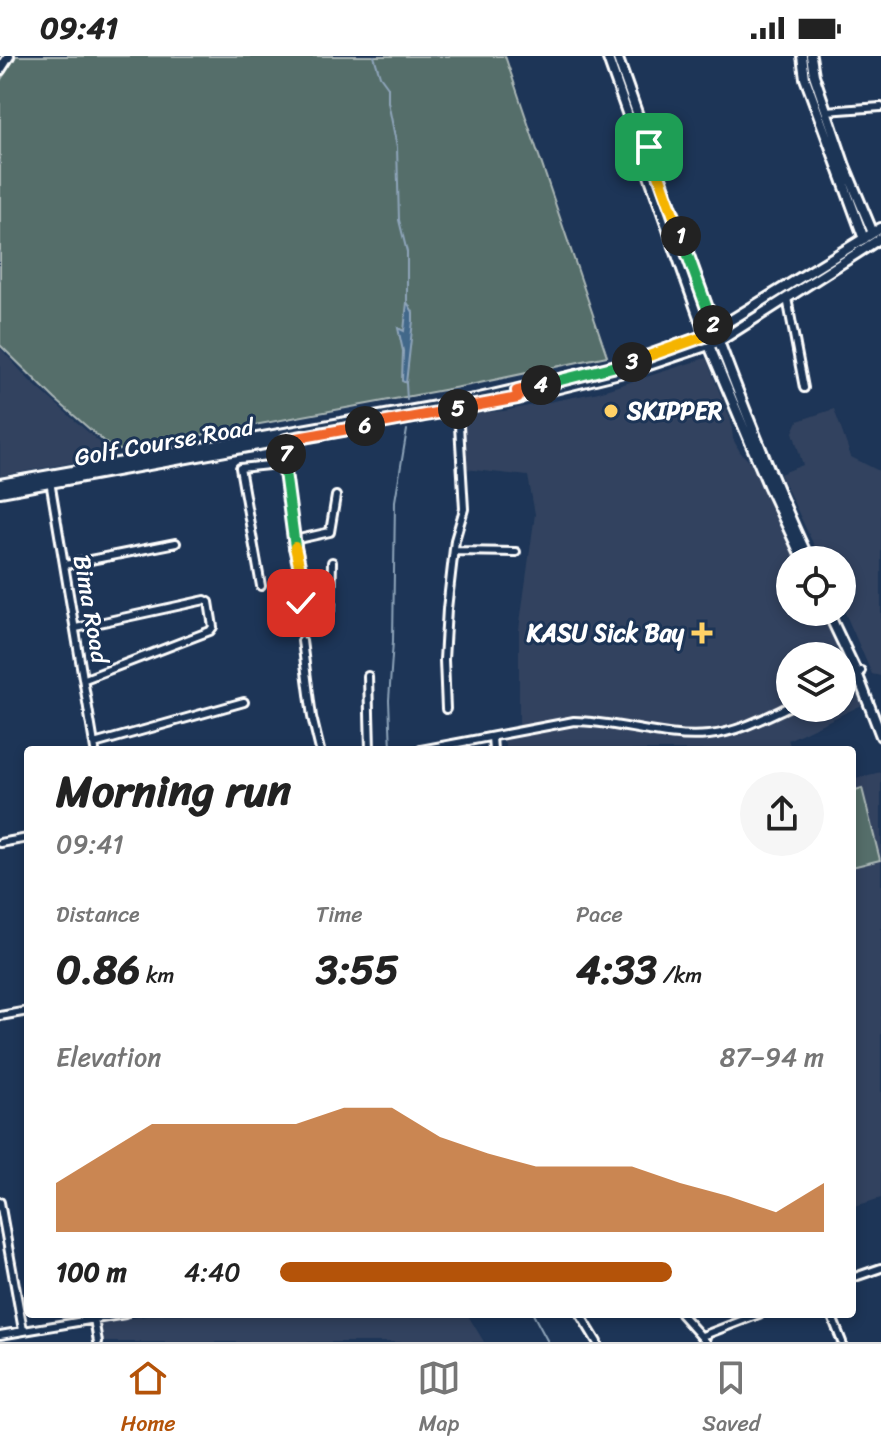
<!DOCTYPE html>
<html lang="en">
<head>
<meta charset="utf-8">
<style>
  :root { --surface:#fff; --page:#f6f6f6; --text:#222; --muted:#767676; --line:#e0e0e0; --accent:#b45309 }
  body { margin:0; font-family:Sriracha,sans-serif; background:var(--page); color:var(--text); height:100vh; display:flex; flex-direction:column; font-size:30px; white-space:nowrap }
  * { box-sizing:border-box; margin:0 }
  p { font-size:26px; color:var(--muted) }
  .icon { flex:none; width:44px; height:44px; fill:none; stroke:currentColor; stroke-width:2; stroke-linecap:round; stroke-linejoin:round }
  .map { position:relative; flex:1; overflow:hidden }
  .side { position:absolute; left:24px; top:690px; width:832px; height:572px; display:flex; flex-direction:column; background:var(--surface); border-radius:8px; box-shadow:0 4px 12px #0003 }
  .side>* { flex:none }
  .controls { position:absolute; left:776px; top:490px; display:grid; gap:16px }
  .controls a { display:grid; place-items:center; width:80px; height:80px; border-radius:50%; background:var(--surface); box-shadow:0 4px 12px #0003; font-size:40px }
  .pin { position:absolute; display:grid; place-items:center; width:68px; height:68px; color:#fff; margin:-34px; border-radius:16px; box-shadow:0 4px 12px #0006 }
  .km { position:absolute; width:40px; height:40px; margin:-20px; border-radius:50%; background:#222; color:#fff; font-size:22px; line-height:40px; text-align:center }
  .round { display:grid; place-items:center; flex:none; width:84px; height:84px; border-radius:42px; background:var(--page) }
  .summary { display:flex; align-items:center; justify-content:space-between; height:136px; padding:0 32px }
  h1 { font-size:44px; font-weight:700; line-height:60px }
  .figures { display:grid; grid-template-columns:repeat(3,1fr); gap:12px; height:136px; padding:8px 32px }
  .figures div { display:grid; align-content:center }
  .figures b { font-size:40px; font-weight:700 }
  .figures small { font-size:22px; font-weight:400 }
  .figures p { font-size:22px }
  .chart { height:224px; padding:16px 32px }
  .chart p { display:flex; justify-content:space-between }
  .chart svg { width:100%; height:144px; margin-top:8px; fill:var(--accent); opacity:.7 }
  ul { padding:0 32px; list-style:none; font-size:26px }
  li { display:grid; grid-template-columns:128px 96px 1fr; align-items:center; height:60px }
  li i { height:20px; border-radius:10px; background:var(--accent) }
  .status { display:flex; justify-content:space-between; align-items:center; height:56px; padding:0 40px; background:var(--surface); direction:ltr }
  .status svg { height:22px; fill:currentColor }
  .tabs { display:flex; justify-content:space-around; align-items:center; height:112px; border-top:2px solid var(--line); background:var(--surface); font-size:22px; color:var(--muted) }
  .tabs a { display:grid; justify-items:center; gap:4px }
  .tabs .active { color:var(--accent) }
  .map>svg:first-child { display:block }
  .built { fill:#33435f; fill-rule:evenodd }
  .green { fill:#546e6b; stroke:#aab6b5; stroke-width:2 }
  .water { fill:#43678a; stroke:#8ea4b9; stroke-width:2 }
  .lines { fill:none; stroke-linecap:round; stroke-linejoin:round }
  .stream { stroke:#8ea4b9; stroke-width:2 }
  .street-casing { stroke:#fff; stroke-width:12 }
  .secondary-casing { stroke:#fff; stroke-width:14 }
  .street { stroke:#1d3557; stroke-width:6 }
  .secondary { stroke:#1d3557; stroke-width:8 }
  .split-1-casing { stroke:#fff; stroke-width:16 }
  .split-2-casing { stroke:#fff; stroke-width:16 }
  .split-3-casing { stroke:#fff; stroke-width:16 }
  .split-4-casing { stroke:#fff; stroke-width:16 }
  .split-5-casing { stroke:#fff; stroke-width:16 }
  .split-6-casing { stroke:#fff; stroke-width:16 }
  .split-7-casing { stroke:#fff; stroke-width:16 }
  .split-8-casing { stroke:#fff; stroke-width:16 }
  .split-9-casing { stroke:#fff; stroke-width:16 }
  .split-1 { stroke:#f5b400; stroke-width:10 }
  .split-2 { stroke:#22a559; stroke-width:10 }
  .split-3 { stroke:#f5b400; stroke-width:10 }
  .split-4 { stroke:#22a559; stroke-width:10 }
  .split-5 { stroke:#f0652b; stroke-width:10 }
  .split-6 { stroke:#f0652b; stroke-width:10 }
  .split-7 { stroke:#f0652b; stroke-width:10 }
  .split-8 { stroke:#22a559; stroke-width:10 }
  .split-9 { stroke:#f5b400; stroke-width:10 }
  .poi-dot { fill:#ffd166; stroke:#1d3557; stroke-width:3 }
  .labels { text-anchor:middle; stroke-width:6; stroke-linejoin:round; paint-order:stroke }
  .poi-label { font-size:24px; font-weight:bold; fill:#fff; stroke:#1d3557; text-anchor:start }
  .street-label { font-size:24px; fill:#fff; stroke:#1d3557 }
</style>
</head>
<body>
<div class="status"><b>09:41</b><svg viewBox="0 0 49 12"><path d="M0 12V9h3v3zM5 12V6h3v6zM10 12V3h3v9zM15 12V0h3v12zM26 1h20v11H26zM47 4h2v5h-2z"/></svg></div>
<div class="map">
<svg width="881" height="1286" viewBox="0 0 881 1286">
  <rect width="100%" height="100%" fill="#1d3557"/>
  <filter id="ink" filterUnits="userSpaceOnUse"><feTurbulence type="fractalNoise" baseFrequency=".0125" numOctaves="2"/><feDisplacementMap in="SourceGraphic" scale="16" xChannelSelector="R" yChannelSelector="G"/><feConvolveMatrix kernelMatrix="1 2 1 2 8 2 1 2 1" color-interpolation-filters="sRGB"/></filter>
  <g filter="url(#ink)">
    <path class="built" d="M 0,292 L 30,325 L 114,399 L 0,420 Z
      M 706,302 L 731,365 L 733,383 L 740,396 L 750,406 L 800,504 L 790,504 L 790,556 L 824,556 L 866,647 L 788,684 L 792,694 L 506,694 L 502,674 L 519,670 L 519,574 L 535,458 L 528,420 L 465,413 L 460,358 L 504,355 L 599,336 ZM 790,600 L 842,600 L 842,652 L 790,652 Z
      M 834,353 L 851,401 L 881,416 L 881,620 L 872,618 L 842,550 L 842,504 L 821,504 L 780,418 L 803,409 L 793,376 L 798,365 Z
      M 881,716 L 881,1142 L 852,1151 L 852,723 Z
      M 161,1258 L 467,1258 L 484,1286 L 101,1286 L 97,1267 Z"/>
    <path class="green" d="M 16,0 L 505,0 L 607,300 L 470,329 L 115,395 L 55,343 L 0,289 L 0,25 Z
      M 862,732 L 880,804 L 852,811 L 852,735 Z"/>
    <path class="water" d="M 407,246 L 413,256 L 413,265 L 406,327 L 402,325 L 403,295 L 398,272 L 404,275 Z"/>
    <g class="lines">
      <path class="stream" d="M 374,0 L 380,20 L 388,31 L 388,46 L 397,91 L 399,164 L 407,196 L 407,246
        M 406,327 L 407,344
        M 391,694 L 389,644 L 393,585 L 395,445 L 407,374
        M 533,1258 L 548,1286"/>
      <defs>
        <path id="street" d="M 826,55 L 881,51
          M 787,242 L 804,332
          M 286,384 L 287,410 L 285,416 L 299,514 L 305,536 L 301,547 L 301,575
          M 275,386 L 280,410
          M 50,425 L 95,694
          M 294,484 L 330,476 L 336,440
          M 454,495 L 516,496
          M 65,509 L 176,487
          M 261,530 L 240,412 L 278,408
          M 301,562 L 328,557 L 331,552 L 332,506
          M 76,572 L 205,544 L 209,546 L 213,571 L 210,575 L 85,623
          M 302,585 L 312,661 L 320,694
          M 368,620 L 370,694
          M 842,625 L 861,615
          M 446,653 L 444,604 L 447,553 L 455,484 L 464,453 L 458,353
          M 492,681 L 493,694
          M 94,688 L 244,646
          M 421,694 L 574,665 C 619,665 665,684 709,679 C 738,676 764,662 790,650
          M 0,787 L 28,782
          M 0,960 L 28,955
          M 0,1146 L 23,1274
          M 852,1222 L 881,1212
          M 580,1258 L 597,1286
          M 681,1258 L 706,1286
          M 831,1258 L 842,1286
          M 94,1263 L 98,1286
          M 0,1279 L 125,1258
          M 702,1280 L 759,1258"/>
        <path id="secondary" d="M 607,0 L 708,287 L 768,429 L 803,504
          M 617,0 C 677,169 734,341 809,504
          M 802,0 L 805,22 L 864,183
          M 811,0 L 814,19 L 845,110 L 873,177
          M 0,14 L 9,0
          M 0,428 L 475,343 L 638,305 L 705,280 L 881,172
          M 0,436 L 518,342 L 640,312 L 718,286 L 881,182
          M 828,556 L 857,617 L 881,680"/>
      </defs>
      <use href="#street" class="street-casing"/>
      <use href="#secondary" class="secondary-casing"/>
      <use href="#street" class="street"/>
      <use href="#secondary" class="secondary"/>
    </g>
  </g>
  <g class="lines" filter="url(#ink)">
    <defs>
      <path id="split-1" d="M 649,91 L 681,180"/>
      <path id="split-2" d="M 681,180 L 713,269"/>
      <path id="split-3" d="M 632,306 L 705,280 L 715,274 L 713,269"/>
      <path id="split-4" d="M 541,329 L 632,306"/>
      <path id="split-5" d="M 458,353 L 518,342 L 517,335 L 541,329"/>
      <path id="split-6" d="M 365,370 L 458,353"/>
      <path id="split-7" d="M 286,398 L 286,384 L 365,370"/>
      <path id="split-8" d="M 286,398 L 285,416 L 295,491"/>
      <path id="split-9" d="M 295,491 L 305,536 L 301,547"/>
    </defs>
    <use href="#split-1" class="split-1-casing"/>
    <use href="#split-2" class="split-2-casing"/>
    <use href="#split-3" class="split-3-casing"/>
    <use href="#split-4" class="split-4-casing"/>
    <use href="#split-5" class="split-5-casing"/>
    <use href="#split-6" class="split-6-casing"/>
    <use href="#split-7" class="split-7-casing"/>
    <use href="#split-8" class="split-8-casing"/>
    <use href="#split-9" class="split-9-casing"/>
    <use href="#split-1" class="split-1"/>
    <use href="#split-2" class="split-2"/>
    <use href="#split-3" class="split-3"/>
    <use href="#split-4" class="split-4"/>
    <use href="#split-5" class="split-5"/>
    <use href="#split-6" class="split-6"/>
    <use href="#split-7" class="split-7"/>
    <use href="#split-8" class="split-8"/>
    <use href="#split-9" class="split-9"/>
  </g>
  <g class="poi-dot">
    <circle cx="611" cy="355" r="8"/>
    <path d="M698 565h8v8h8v8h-8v8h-8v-8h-8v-8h8z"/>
  </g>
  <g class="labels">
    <g class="poi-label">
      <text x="627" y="363">SKIPPER</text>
      <text x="684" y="585" text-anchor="end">KASU Sick Bay</text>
    </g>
    <g class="street-label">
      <text transform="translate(164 386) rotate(-10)" y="8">Golf Course Road</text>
      <text transform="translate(91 553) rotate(80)" y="8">Bima Road</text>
    </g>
  </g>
</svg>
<div class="controls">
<a><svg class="icon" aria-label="locate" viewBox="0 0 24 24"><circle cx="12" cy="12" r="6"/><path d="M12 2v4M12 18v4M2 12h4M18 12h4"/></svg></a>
<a><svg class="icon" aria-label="layers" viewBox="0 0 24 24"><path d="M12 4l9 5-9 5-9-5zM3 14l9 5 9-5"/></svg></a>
</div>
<div class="pin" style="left:649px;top:91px;background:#1e9e55"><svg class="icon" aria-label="arrive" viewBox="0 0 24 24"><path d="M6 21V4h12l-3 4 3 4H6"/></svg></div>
<div class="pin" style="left:301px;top:547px;background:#d93025"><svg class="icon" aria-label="check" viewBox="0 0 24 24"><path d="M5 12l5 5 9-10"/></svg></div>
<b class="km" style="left:681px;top:180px">1</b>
<b class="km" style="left:713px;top:269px">2</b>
<b class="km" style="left:632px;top:306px">3</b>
<b class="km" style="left:541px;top:329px">4</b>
<b class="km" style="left:458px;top:353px">5</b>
<b class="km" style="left:365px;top:370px">6</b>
<b class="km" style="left:286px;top:398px">7</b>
<section class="side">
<div class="summary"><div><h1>Morning run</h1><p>09:41</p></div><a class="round"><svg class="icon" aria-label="share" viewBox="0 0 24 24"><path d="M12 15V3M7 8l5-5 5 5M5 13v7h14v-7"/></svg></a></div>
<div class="figures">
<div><p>Distance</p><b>0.86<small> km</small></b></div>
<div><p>Time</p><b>3:55</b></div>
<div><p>Pace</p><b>4:33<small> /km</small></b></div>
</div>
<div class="chart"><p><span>Elevation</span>87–94 m</p>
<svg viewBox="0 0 160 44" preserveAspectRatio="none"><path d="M0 44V29L10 20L20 11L30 11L40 11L50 11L60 6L70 6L80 15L90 20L100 24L110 24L120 24L130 29L140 33L150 38L160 29V44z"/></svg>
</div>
<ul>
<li><b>100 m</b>4:40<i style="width:72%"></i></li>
</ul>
</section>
</div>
<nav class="tabs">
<a class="active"><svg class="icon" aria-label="home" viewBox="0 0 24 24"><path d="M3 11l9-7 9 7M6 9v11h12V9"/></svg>Home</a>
<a><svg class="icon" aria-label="map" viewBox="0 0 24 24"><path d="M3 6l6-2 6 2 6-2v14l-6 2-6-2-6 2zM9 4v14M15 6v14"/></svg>Map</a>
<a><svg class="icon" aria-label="saved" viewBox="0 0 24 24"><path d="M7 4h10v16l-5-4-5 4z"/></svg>Saved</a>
</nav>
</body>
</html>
